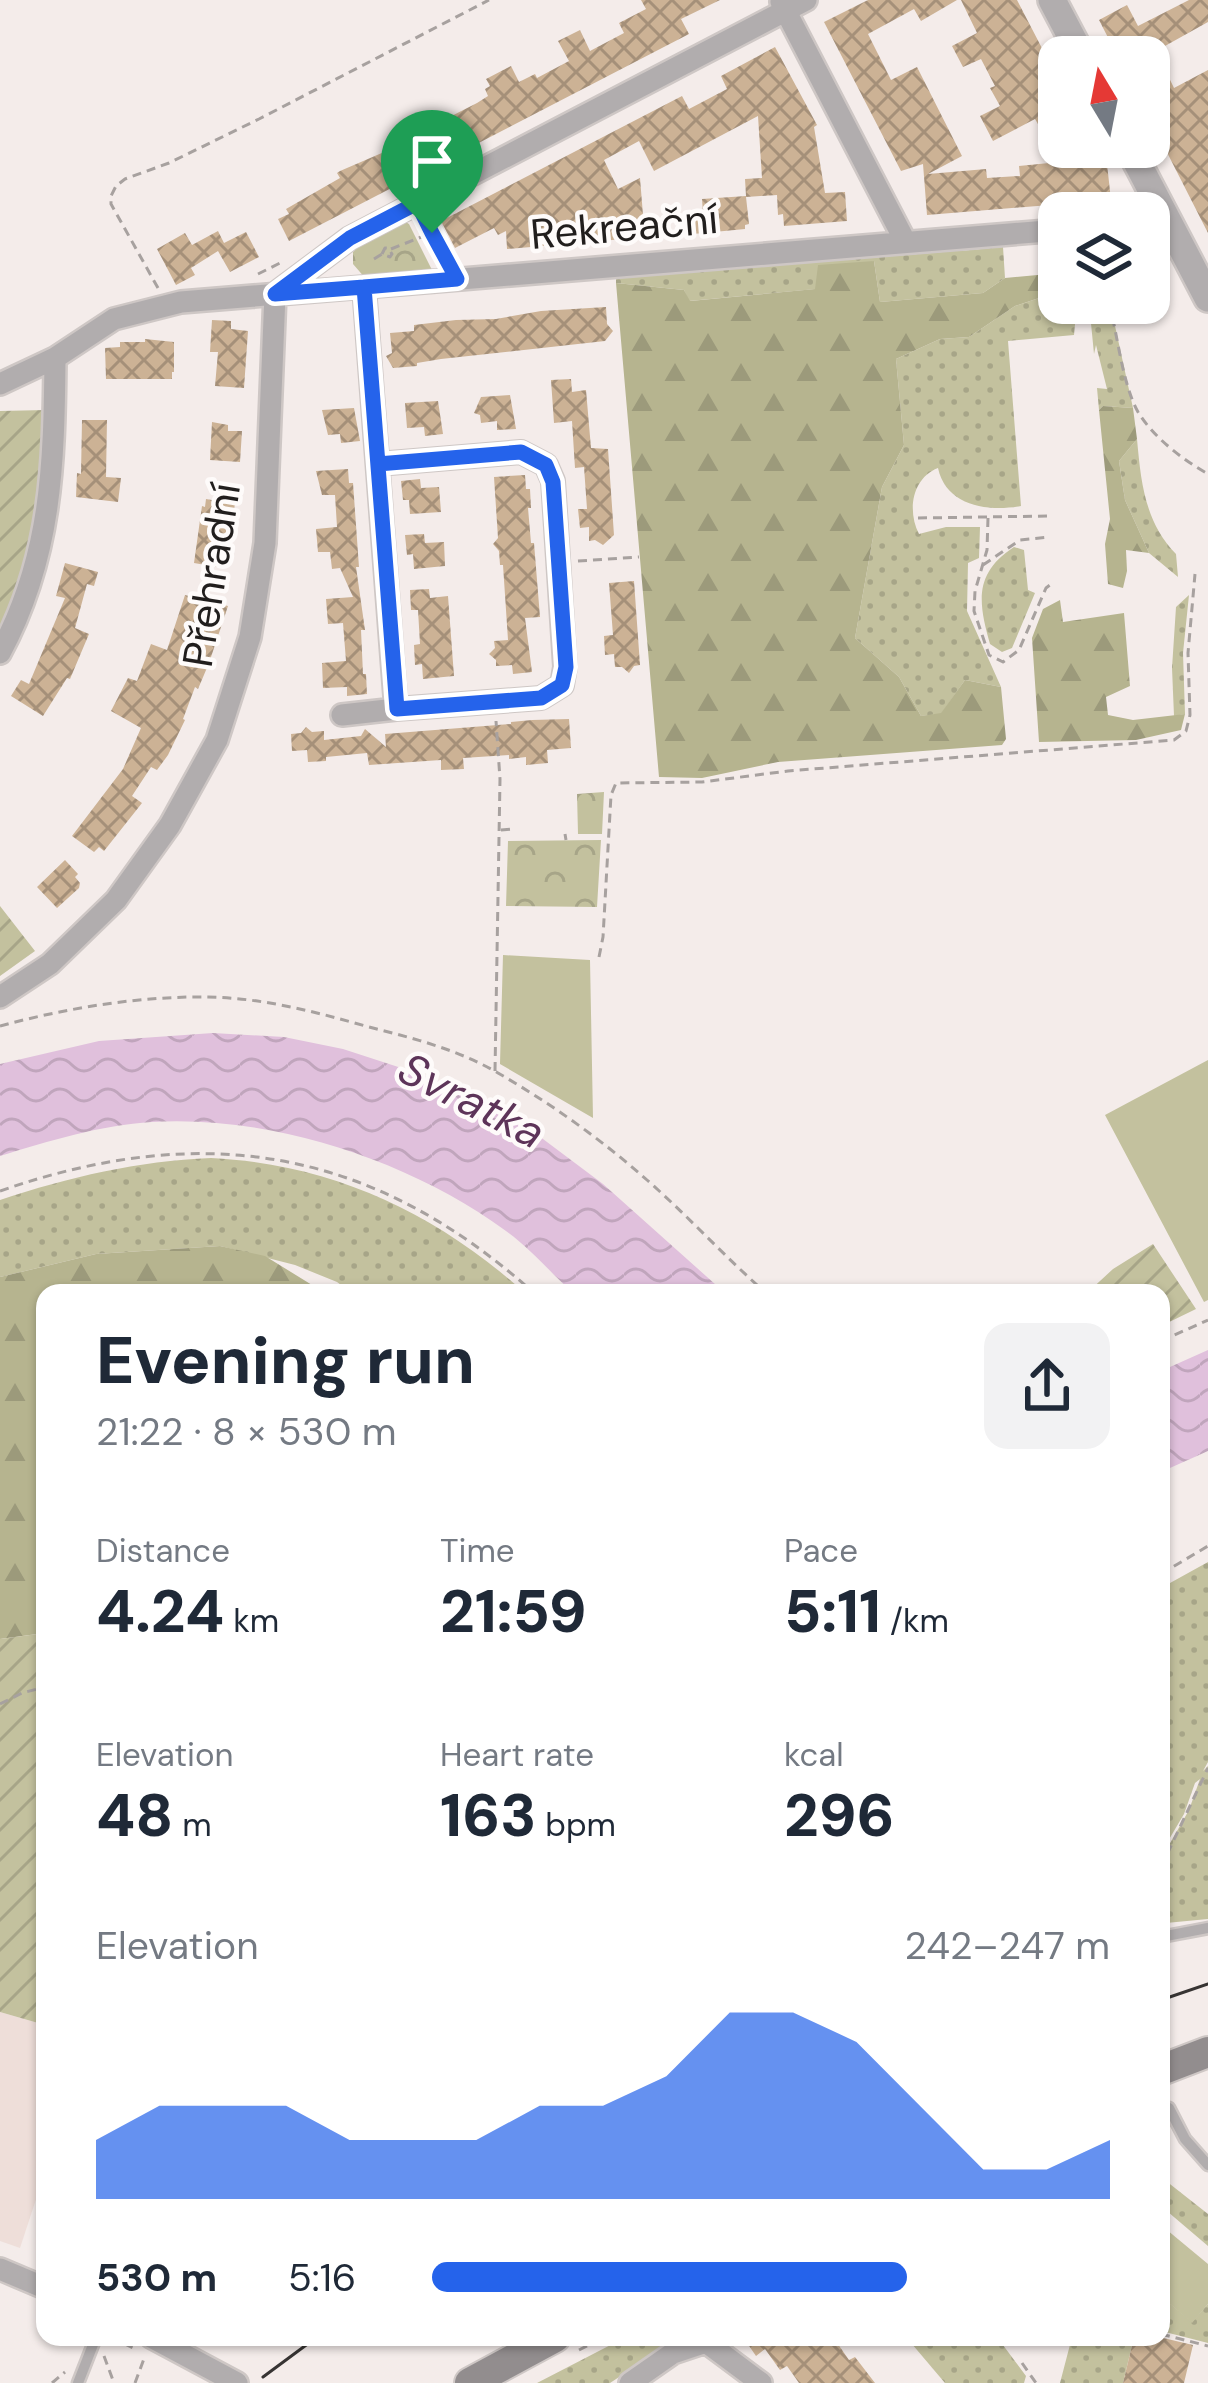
<!DOCTYPE html>
<html lang="en">
<head>
<meta charset="utf-8">
<style>
  :root { --surface:#fff; --page:#f2f2f3; --text:#1f2937; --muted:#747a83; --accent:#2563eb }
  body { margin:0; font-family:"DM Sans",sans-serif; background:var(--page); color:var(--text); height:100vh; display:flex; flex-direction:column; font-size:45px; white-space:nowrap }
  * { box-sizing:border-box; margin:0 }
  p { font-size:39px; color:var(--muted) }
  .icon { flex:none; width:66px; height:66px; fill:none; stroke:currentColor; stroke-width:2; stroke-linecap:round; stroke-linejoin:round }
  .map { position:relative; flex:1; overflow:hidden }
  .details { position:absolute; left:36px; top:1284px; width:1134px; height:1062px; display:flex; flex-direction:column; background:var(--surface); border-radius:24px; box-shadow:0 3px 9px #0004 }
  .details>* { flex:none }
  .needle { width:78px; rotate:350deg }
  .buttons { position:absolute; left:1038px; top:36px; display:grid; gap:24px }
  .buttons a { display:grid; place-items:center; width:132px; height:132px; border-radius:24px; background:var(--surface); box-shadow:0 3px 9px #0004; font-size:60px }
  .pin { position:absolute; display:grid; place-items:center; width:102px; height:102px; color:#fff; margin:-123px -51px; border-radius:50% 50% 50% 0; rotate:-45deg; box-shadow:0 0 12px #0007 }
  .pin .icon { rotate:45deg }
  .round { display:grid; place-items:center; flex:none; width:126px; height:126px; border-radius:24px; background:var(--page) }
  .head { display:flex; align-items:center; justify-content:space-between; height:204px; padding:0 60px }
  h1 { font-size:66px; font-weight:800; line-height:90px }
  .figures { display:grid; grid-template-columns:repeat(3,1fr); gap:18px; height:204px; padding:12px 60px }
  .figures div { display:grid; align-content:center }
  .figures b { font-size:60px; font-weight:800 }
  .figures small { font-size:33px; font-weight:400 }
  .figures p { font-size:33px }
  .chart { height:336px; padding:24px 60px }
  .chart p { display:flex; justify-content:space-between }
  .chart svg { width:100%; height:216px; margin-top:12px; fill:var(--accent); opacity:.7 }
  ul { padding:0 60px; list-style:none; font-size:39px }
  li { display:grid; grid-template-columns:192px 144px 1fr; align-items:center; height:90px }
  li i { height:30px; border-radius:15px; background:var(--accent) }
  .map>svg:first-child { display:block }
  .built { fill:#eeded9 }
  .grass { fill:url(#grass-dots) }
  .forest { fill:url(#forest-firs) }
  .park { fill:url(#park-crowns) }
  .garden { fill:url(#garden-furrows) }
  .pitch { fill:#c3c19e }
  .water { fill:url(#water-waves) }
  .building { fill:url(#building-cross-hatch) }
  .lines { fill:none; stroke-linecap:round; stroke-linejoin:round }
  .service-casing { stroke:#cec7c5; stroke-width:15 }
  .minor-casing { stroke:#cec7c5; stroke-width:26 }
  .tertiary-casing { stroke:#cec7c5; stroke-width:32 }
  .secondary-casing { stroke:#cec7c5; stroke-width:34 }
  .path { stroke:#a7a19f; stroke-width:3; stroke-dasharray:9 6; stroke-linecap:butt }
  .service { stroke:#b1adae; stroke-width:10 }
  .minor { stroke:#b1adae; stroke-width:21 }
  .tertiary { stroke:#b1adae; stroke-width:27 }
  .secondary { stroke:#928d8e; stroke-width:30 }
  .tram { stroke:#373433; stroke-width:3 }
  .route-casing { stroke:#fff; stroke-width:24 }
  .route { stroke:#2563eb; stroke-width:15 }
  .labels { text-anchor:middle; stroke-width:9; stroke-linejoin:round; paint-order:stroke }
  .street-label { font-size:42px; fill:#211e1d; stroke:#fefbfa }
  .water-label { font-size:45px; font-style:italic; fill:#5d3459; stroke:#fefbfa }
</style>
</head>
<body>
<div class="map">
<svg width="1208" height="2383" viewBox="0 0 1208 2383">
  <defs>
    <pattern id="grass-dots" width="8" height="8" patternUnits="userSpaceOnUse" patternTransform="scale(3)"><rect width="8" height="8" fill="#c3c19e"/><path d="M2 2h.1M6 6h.1" fill="none" stroke="#a7a588" stroke-width="1.8" stroke-linecap="round"/></pattern>
    <pattern id="forest-firs" width="22" height="20" patternUnits="userSpaceOnUse" patternTransform="scale(3)"><rect width="22" height="20" fill="#b6b48f"/><path d="M5 1l3.5 6h-7zM16 11l3.5 6h-7z" fill="#9c9a7b"/></pattern>
    <pattern id="park-crowns" width="20" height="18" patternUnits="userSpaceOnUse" patternTransform="scale(3)"><rect width="20" height="18" fill="#c3c19e"/><path d="M2 6a3 3 0 1 1 6 0M12 15a3 3 0 1 1 6 0" fill="none" stroke="#a7a588"/></pattern>
    <pattern id="garden-furrows" width="10" height="10" patternUnits="userSpaceOnUse" patternTransform="scale(3)"><rect width="10" height="10" fill="#c3c19e"/><path d="M-1 1l2-2M0 10L10 0M9 11l2-2" fill="none" stroke="#a7a588"/></pattern>
    <pattern id="water-waves" width="16" height="10" patternUnits="userSpaceOnUse" patternTransform="scale(3)"><rect width="16" height="10" fill="#e0c0dc"/><path d="M0 5q4-4 8 0t8 0" fill="none" stroke="#c0a5bc"/></pattern>
    <pattern id="building-cross-hatch" width="8" height="8" patternUnits="userSpaceOnUse" patternTransform="scale(3)"><rect width="8" height="8" fill="#ccb295"/><path d="M0 0l8 8M0 8l8-8" fill="none" stroke="#a59079"/></pattern>
  </defs>
  <rect width="100%" height="100%" fill="#f4ecea"/>
  <path class="built" d="M 0,2012 L 45,2025 L 45,2172 L 20,2248 L 0,2241 Z"/>
  <path class="grass" d="M 957,243 L 959,251 L 1003,247 L 1005,278 L 983,293 L 880,302 L 874,261 L 816,289 L 689,301 L 684,290 L 616,283 L 616,277 L 931,253 L 942,252 L 942,244 Z
    M 1042,297 L 1059,298 L 1059,303 L 1077,303 L 1074,335 L 1008,341 L 1021,506 C 988,512 946,506 938,468 C 912,478 907,511 919,534 L 946,527 L 980,527 L 979,558 L 968,563 L 967,611 L 1001,687 L 965,680 L 941,714 L 921,716 L 899,677 L 855,638 L 882,487 L 904,445 L 896,359 L 940,339 L 969,337 L 1015,306 Z
    M 1089,303 L 1110,303 L 1133,408 L 1103,406 L 1099,410 L 1097,388 L 1107,389 L 1096,345 L 1094,354 Z
    M 1137,439 C 1141,483 1145,522 1176,554 L 1178,577 L 1149,553 L 1125,500 L 1119,461 Z
    M 1014,547 L 1024,550 L 1028,590 L 1035,593 L 1012,648 L 1002,652 L 990,644 C 978,602 974,573 1014,547 Z
    M 1189,595 L 1183,653 L 1185,714 L 1174,716 L 1172,668 L 1176,607 Z
    M 211,1158 C 332,1164 436,1213 525,1293 L 352,1293 L 337,1282 L 295,1265 L 220,1246 L 96,1254 L 0,1277 L 0,1200 C 69,1177 138,1161 211,1158 Z
    M 1208,1562 L 1208,1762 L 1203,1771 L 1208,1766 L 1208,1919 L 1166,1923 L 1161,1922 L 1161,1859 L 1189,1810 L 1200,1779 L 1195,1783 L 1184,1814 L 1161,1853 L 1161,1588 Z
    M 1161,2177 L 1208,2214 L 1208,2246 L 1161,2206 Z
    M 1161,2296 L 1192,2322 L 1208,2304 L 1208,2343 L 1161,2331 Z
    M 626,2337 L 680,2337 L 610,2383 L 537,2383 Z
    M 906,2337 L 997,2337 L 1026,2376 L 1024,2383 L 945,2383 Z
    M 1072,2337 L 1134,2337 L 1123,2383 L 1060,2383 Z"/>
  <path class="forest" d="M 874,261 L 880,302 L 983,293 L 1005,278 L 1059,273 L 1059,298 L 1042,297 L 1015,306 L 969,337 L 940,339 L 896,359 L 904,445 L 882,487 L 855,638 L 899,677 L 921,716 L 941,713 L 965,680 L 1001,687 L 1006,739 L 1002,745 L 778,762 L 702,778 L 659,777 L 616,283 L 684,290 L 690,301 L 815,289 L 818,265 Z
    M 1103,406 L 1133,408 L 1137,439 L 1119,461 L 1125,500 L 1149,553 L 1126,550 L 1127,571 L 1123,588 L 1108,584 L 1105,544 L 1110,519 L 1099,410 Z
    M 1060,600 L 1063,622 L 1124,613 L 1130,686 L 1106,697 L 1108,715 L 1133,720 L 1185,714 L 1181,730 L 1136,740 L 1039,742 L 1032,638 L 1043,609 Z
    M 220,1246 L 265,1256 L 325,1293 L 45,1293 L 45,1633 L 0,1639 L 0,1277 L 96,1254 Z"/>
  <path class="park" d="M 404,221 L 409,224 L 432,270 L 366,279 L 353,264 L 353,252 L 362,243 Z
    M 604,792 L 602,834 L 578,834 L 577,794 Z
    M 601,840 L 597,907 L 506,906 L 508,841 Z"/>
  <path class="garden" d="M 46,410 L 37,543 L 0,633 L 0,411 Z
    M 0,906 L 35,951 L 0,976 Z
    M 1153,1244 L 1196,1309 L 1161,1326 L 1161,1293 L 1087,1293 L 1113,1269 Z
    M 45,1633 L 45,2025 L 0,2012 L 0,1639 Z"/>
  <path class="pitch" d="M 503,955 L 590,960 L 593,1118 L 500,1064 Z
    M 1208,1060 L 1208,1300 L 1204,1302 L 1105,1115 Z
    M 1161,2225 L 1208,2264 L 1208,2304 L 1192,2323 L 1161,2296 Z"/>
  <path class="water" d="M 213,1033 L 284,1037 L 343,1049 L 429,1077 L 471,1096 L 523,1124 L 603,1184 L 725,1293 L 573,1293 C 551,1273 530,1248 506,1231 C 409,1160 272,1115 152,1122 C 101,1125 49,1141 0,1156 L 0,1064 L 99,1041 Z
    M 1208,1350 L 1208,1451 L 1161,1472 L 1161,1371 Z"/>
  <path class="building" d="M 641,0 L 720,0 L 681,19 L 689,34 L 289,241 L 278,219 L 289,214 L 286,209 L 340,178 L 337,173 L 340,171 L 405,143 L 399,129 L 427,115 L 432,126 L 477,103 L 488,96 L 485,89 L 490,86 L 486,79 L 511,66 L 519,82 L 535,74 L 537,78 L 569,61 L 558,41 L 580,30 L 590,51 L 624,33 L 619,23 L 646,9 Z
    M 868,0 L 957,0 L 921,21 L 914,9 L 868,34 L 891,80 L 917,67 L 962,156 L 928,174 L 986,169 L 987,178 L 1020,176 L 1019,166 L 1059,162 L 1057,147 L 1098,147 L 1100,164 L 1107,164 L 1111,200 L 927,215 L 923,164 L 901,171 L 824,22 Z
    M 961,0 L 1017,0 L 1059,81 L 1059,119 L 1048,124 L 1045,120 L 1038,124 L 1035,119 L 993,141 L 980,116 L 1000,106 L 990,88 L 995,86 L 981,59 L 963,67 L 952,46 L 977,33 Z
    M 1189,0 L 1208,0 L 1208,22 L 1156,51 L 1174,88 L 1208,70 L 1208,233 L 1149,117 L 1149,57 L 1118,57 L 1099,20 L 1127,5 L 1138,26 Z
    M 775,47 L 817,125 L 814,127 L 825,193 L 845,192 L 847,221 L 784,226 L 783,214 L 778,215 L 777,195 L 746,197 L 749,224 L 745,225 L 745,229 L 693,234 L 691,214 L 703,213 L 702,199 L 746,196 L 745,179 L 762,178 L 758,116 L 654,171 L 639,141 L 604,160 L 618,189 L 640,178 L 643,215 L 655,214 L 658,236 L 507,249 L 506,231 L 498,235 L 494,228 L 455,248 L 441,221 L 682,96 L 689,109 L 727,89 L 721,76 Z
    M 218,231 L 224,243 L 246,232 L 259,257 L 230,272 L 218,251 L 191,268 L 195,275 L 176,285 L 157,249 L 185,233 L 192,245 Z
    M 606,307 L 607,324 L 613,331 L 605,341 L 441,359 L 417,363 L 417,366 L 393,368 L 386,356 L 392,353 L 390,333 L 414,331 L 414,325 L 456,320 L 496,319 L 541,311 Z
    M 212,320 L 231,321 L 231,329 L 248,331 L 244,388 L 215,386 L 218,352 L 210,352 Z
    M 145,339 L 174,342 L 174,372 L 172,372 L 172,379 L 106,379 L 105,348 L 120,347 L 120,342 L 145,342 Z
    M 571,379 L 572,392 L 586,390 L 591,448 L 608,449 L 614,535 L 603,545 L 595,540 L 589,541 L 589,527 L 580,528 L 578,509 L 587,509 L 584,467 L 575,468 L 572,421 L 554,423 L 551,380 Z
    M 510,395 L 516,429 L 497,430 L 497,421 L 481,423 L 480,415 L 474,413 L 481,397 Z
    M 438,401 L 443,434 L 425,436 L 424,427 L 407,428 L 405,403 Z
    M 354,408 L 360,441 L 341,443 L 340,434 L 328,435 L 322,410 Z
    M 82,420 L 107,420 L 106,477 L 121,478 L 118,502 L 76,497 L 77,473 L 81,474 Z
    M 212,422 L 228,425 L 228,431 L 242,431 L 240,462 L 210,460 Z
    M 348,469 L 349,483 L 353,483 L 359,567 L 356,567 L 365,630 L 361,630 L 363,674 L 366,674 L 367,694 L 347,696 L 347,687 L 323,688 L 322,663 L 346,661 L 343,623 L 328,624 L 326,599 L 353,597 L 340,568 L 332,569 L 330,552 L 318,552 L 316,529 L 337,527 L 335,495 L 322,495 L 316,471 Z
    M 525,475 L 526,489 L 530,489 L 531,508 L 528,508 L 531,543 L 534,543 L 540,617 L 525,618 L 532,672 L 513,674 L 512,665 L 496,666 L 496,660 L 489,654 L 495,648 L 494,641 L 508,640 L 503,565 L 500,565 L 499,551 L 493,544 L 498,538 L 494,477 Z
    M 420,479 L 421,488 L 439,487 L 441,512 L 410,514 L 409,500 L 403,500 L 401,481 Z
    M 206,499 L 235,504 L 223,568 L 194,563 L 202,506 L 205,507 Z
    M 424,534 L 425,543 L 444,542 L 445,566 L 414,569 L 413,554 L 407,555 L 405,535 Z
    M 65,563 L 98,572 L 94,586 L 87,584 L 75,628 L 89,634 L 70,679 L 67,678 L 43,716 L 11,696 L 21,680 L 29,684 L 65,598 L 56,596 Z
    M 634,581 L 640,665 L 634,666 L 629,673 L 622,667 L 615,667 L 614,654 L 605,655 L 604,636 L 613,635 L 609,583 Z
    M 429,589 L 430,598 L 448,596 L 454,676 L 423,679 L 422,664 L 415,665 L 414,645 L 420,644 L 418,610 L 411,610 L 410,590 Z
    M 185,595 L 228,606 L 209,663 L 198,689 L 195,687 L 183,719 L 185,720 L 168,755 L 157,770 L 151,767 L 132,796 L 142,803 L 104,851 L 99,847 L 94,852 L 72,836 L 123,769 L 141,728 L 111,711 L 128,678 L 137,681 L 151,644 L 167,650 Z
    M 569,719 L 571,748 L 547,750 L 548,763 L 526,765 L 526,757 L 509,759 L 509,755 L 463,758 L 464,769 L 441,770 L 441,760 L 369,765 L 367,753 L 326,757 L 326,761 L 308,762 L 307,750 L 292,751 L 291,734 L 301,733 L 306,727 L 312,732 L 324,731 L 324,740 L 361,736 L 365,729 L 386,747 L 385,734 L 511,724 L 511,722 L 532,720 Z
    M 65,860 L 78,874 L 75,877 L 80,883 L 79,888 L 57,908 L 37,887 Z
    M 743,2337 L 833,2337 L 849,2360 L 855,2357 L 875,2383 L 799,2383 L 787,2366 L 780,2370 L 765,2349 L 756,2356 Z
    M 1134,2337 L 1159,2337 L 1193,2345 L 1184,2383 L 1123,2383 Z"/>
  <g class="lines">
    <defs>
      <path id="service" d="M 1161,1937 L 1208,1928
        M 1169,2108 L 1185,2139 L 1208,2165
        M 78,2383 L 96,2337"/>
      <path id="minor" d="M 781,2 L 905,241
        M 364,287 L 396,709 L 541,698 L 562,685 L 565,667 L 553,481 L 546,465 L 521,452 L 378,464
        M 275,294 L 350,238 L 806,0
        M 0,384 L 55,358 L 114,319 L 181,302 L 1059,230
        M 0,653 C 52,557 54,464 55,358
        M 342,715 L 396,709
        M 0,997 L 50,964 L 116,900 L 170,825 L 217,740 L 250,637 L 265,543 L 275,294
        M 0,2269 L 45,2288
        M 151,2337 L 237,2383
        M 630,2383 L 673,2353 L 706,2342 L 761,2383"/>
      <path id="tertiary" d="M 1052,0 L 1082,57
        M 1129,147 L 1208,298"/>
      <path id="secondary" d="M 1161,2070 L 1208,2052
        M 470,2383 L 555,2337"/>
    </defs>
    <use href="#service" class="service-casing"/>
    <use href="#minor" class="minor-casing"/>
    <use href="#tertiary" class="tertiary-casing"/>
    <use href="#secondary" class="secondary-casing"/>
    <path class="path" d="M 426,221 L 447,260
      M 391,249 L 429,234
      M 374,259 L 382,254 L 390,257 L 392,254 L 388,248 L 385,248 L 382,254
      M 258,274 L 282,262
      M 158,288 L 111,204 L 111,196 L 116,186 L 125,179 L 169,163 L 259,119 L 489,0
      M 1109,303 C 1118,336 1122,383 1138,412 C 1153,437 1183,460 1208,474
      M 918,518 L 1048,516
      M 988,518 L 987,550 L 975,591 L 974,611 L 989,655 L 1003,662 L 1019,650 L 1046,588 L 1054,582
      M 578,561 L 639,557
      M 983,565 L 1020,540 L 1050,537
      M 501,830 L 514,829
      M 565,834 L 566,840
      M 599,957 L 603,937 L 611,795 L 616,783 L 702,782 L 788,771 L 1174,740 L 1186,731 L 1190,715 L 1188,653 L 1195,574
      M 0,1026 C 67,1008 139,996 208,997 C 264,998 316,1012 369,1027 C 413,1038 459,1050 498,1073 C 550,1103 602,1140 647,1180 C 688,1216 725,1257 766,1293
      M 495,1071 L 500,779 L 496,721
      M 0,1191 C 204,1120 372,1148 534,1293
      M 1161,1341 L 1208,1320
      M 1161,1574 L 1208,1546
      M 0,1704 L 22,1693 L 45,1687
      M 1161,1867 L 1208,1768
      M 1161,2334 L 1208,2346
      M 110,2344 L 121,2342 L 135,2349
      M 579,2350 L 604,2337
      M 104,2356 L 114,2383
      M 1022,2363 L 1036,2383
      M 52,2383 L 65,2372
      M 135,2383 L 145,2356"/>
    <use href="#service" class="service"/>
    <use href="#minor" class="minor"/>
    <use href="#tertiary" class="tertiary"/>
    <use href="#secondary" class="secondary"/>
    <path class="tram" d="M 1161,2000 L 1208,1984
      M 263,2377 L 317,2337"/>
  </g>
  <g class="lines">
    <defs>
      <path id="route" d="M 432,233 L 417,203 L 350,238 L 275,294 L 364,287 L 397,709 L 541,698 L 562,685 L 566,667 L 553,482 L 546,465 L 521,452 L 378,464 L 364,287 L 457,279 L 432,233"/>
    </defs>
    <use href="#route" class="route-casing"/>
    <use href="#route" class="route"/>
  </g>
  <g class="labels">
    <g class="street-label">
      <text transform="translate(624 226) rotate(-5)" y="15">Rekreační</text>
      <text transform="translate(211 575) rotate(-81)" y="15">Přehradní</text>
    </g>
    <g class="water-label">
      <text transform="translate(472 1100) rotate(27)" y="16">Svratka</text>
    </g>
  </g>
</svg>
<div class="buttons">
<a><svg class="needle" viewBox="-14 -14 28 28"><path d="M0-13l5 13h-10z" fill="#e53935"/><path d="M0 13l5-13h-10z" fill="#747a83"/></svg></a>
<a><svg class="icon" aria-label="layers" viewBox="0 0 24 24"><path d="M12 4l9 5-9 5-9-5zM3 14l9 5 9-5"/></svg></a>
</div>
<div class="pin" style="left:432px;top:233px;background:#1e9e55"><svg class="icon" aria-label="arrive" viewBox="0 0 24 24"><path d="M6 21V4h12l-3 4 3 4H6"/></svg></div>
<section class="details">
<div class="head"><div><h1>Evening run</h1><p>21:22 · 8 × 530 m</p></div><a class="round"><svg class="icon" aria-label="share" viewBox="0 0 24 24"><path d="M12 15V3M7 8l5-5 5 5M5 13v7h14v-7"/></svg></a></div>
<div class="figures">
<div><p>Distance</p><b>4.24<small> km</small></b></div>
<div><p>Time</p><b>21:59</b></div>
<div><p>Pace</p><b>5:11<small> /km</small></b></div>
</div>
<div class="figures">
<div><p>Elevation</p><b>48<small> m</small></b></div>
<div><p>Heart rate</p><b>163<small> bpm</small></b></div>
<div><p>kcal</p><b>296</b></div>
</div>
<div class="chart"><p><span>Elevation</span>242–247 m</p>
<svg viewBox="0 0 160 44" preserveAspectRatio="none"><path d="M0 44V32L10 25L20 25L30 25L40 32L50 32L60 32L70 25L80 25L90 19L100 6L110 6L120 12L130 25L140 38L150 38L160 32V44z"/></svg>
</div>
<ul>
<li><b>530 m</b>5:16<i style="width:70%"></i></li>
</ul>
</section>
</div>
</body>
</html>
